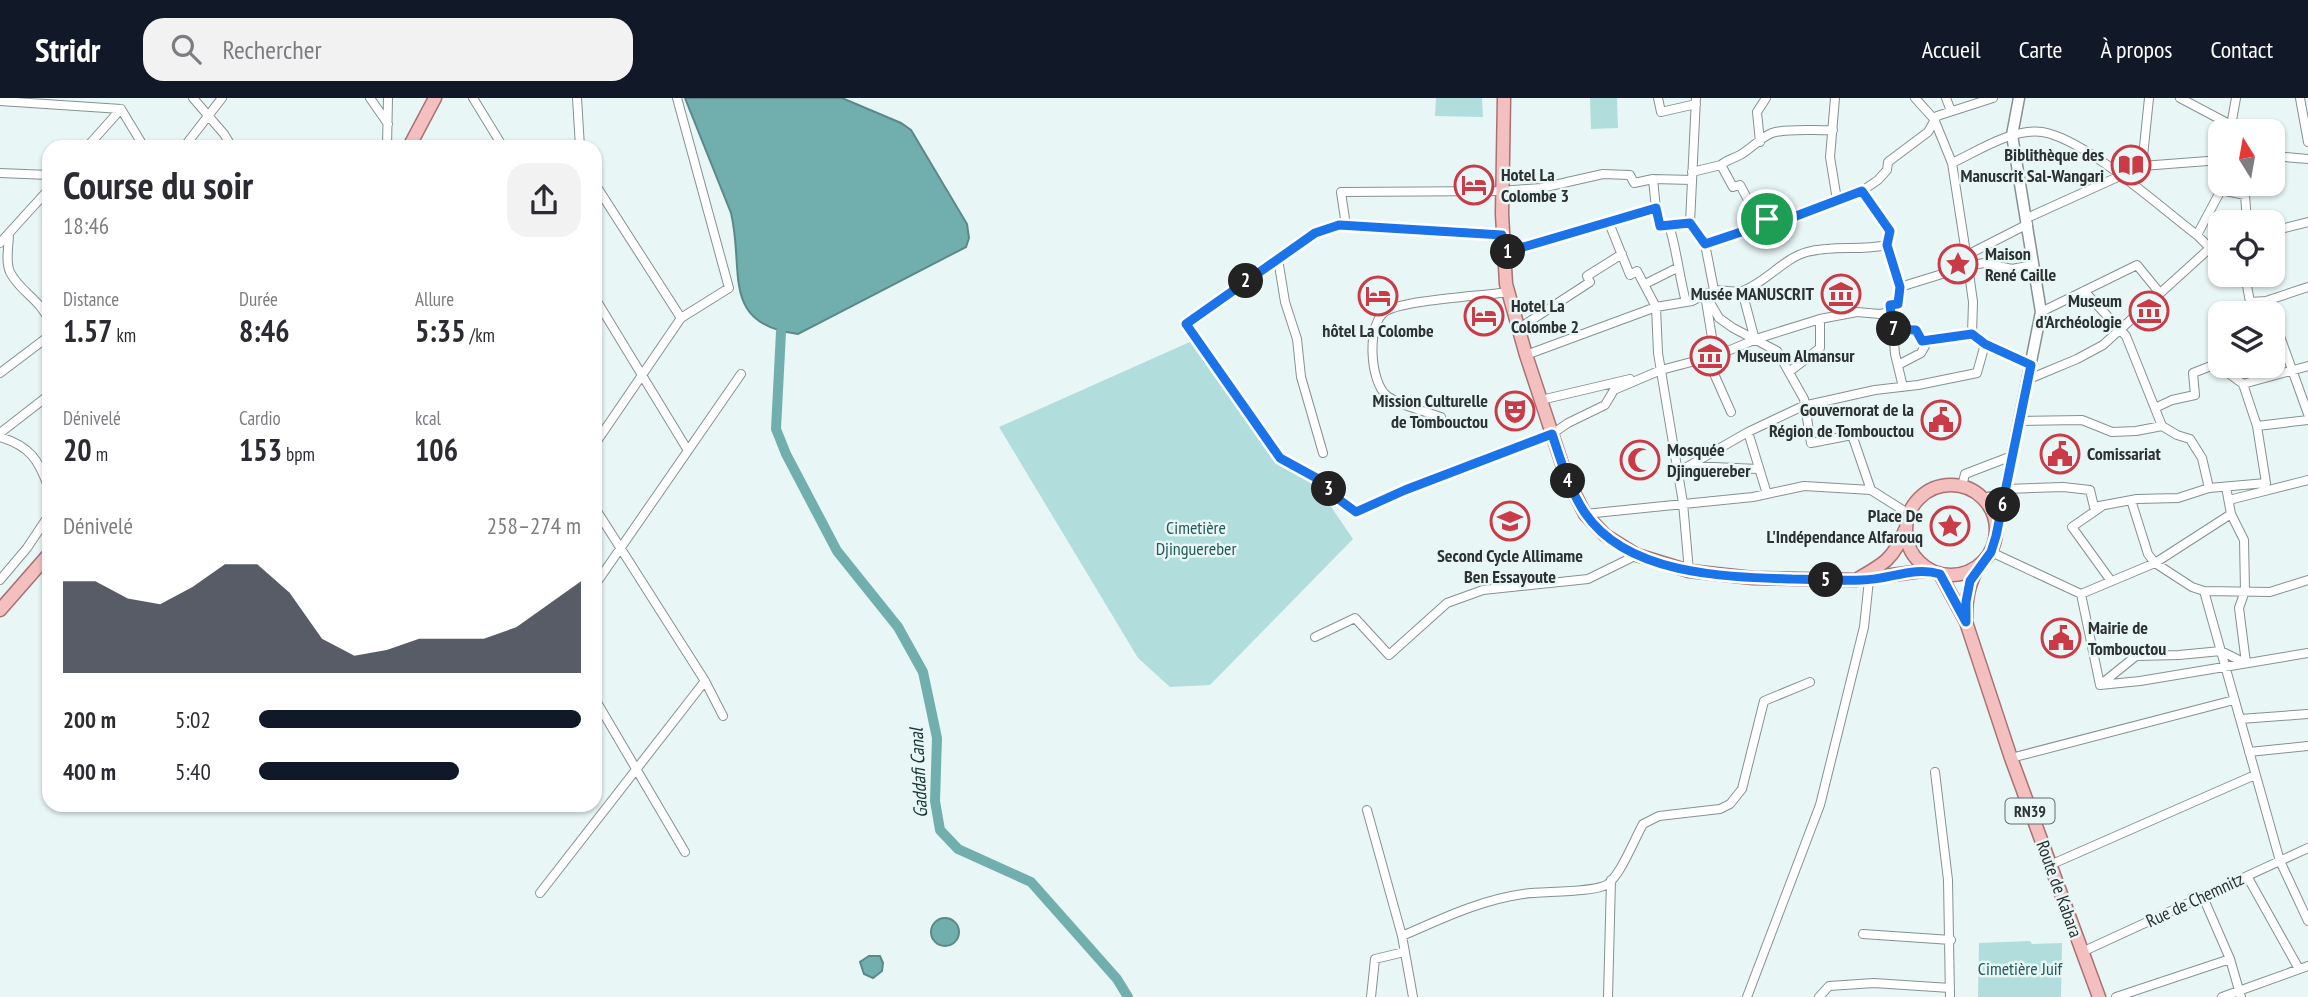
<!DOCTYPE html>
<html lang="fr">
<head>
<meta charset="utf-8">
<style>
  :root { --surface:#fff; --page:#f2f2f3; --text:#2b2b33; --muted:#7c7c81; --accent:#111827 }
  body { margin:0; font-family:"PT Sans Narrow",sans-serif; background:var(--page); color:var(--text); height:100vh; display:flex; flex-direction:column; font-size:26px; white-space:nowrap }
  * { box-sizing:border-box; margin:0 }
  p { font-size:23px; color:var(--muted) }
  .icon { flex:none; width:38px; height:38px; fill:none; stroke:currentColor; stroke-width:2; stroke-linecap:round; stroke-linejoin:round }
  .map { position:relative; flex:1; overflow:hidden }
  .side { position:absolute; left:42px; top:42px; width:560px; height:672px; display:flex; flex-direction:column; background:var(--surface); border-radius:21px; box-shadow:0 2px 5px #0004 }
  .side>* { flex:none }
  .needle { width:46px; rotate:349deg }
  .tools { position:absolute; left:2208px; top:21px; display:grid; gap:14px }
  .tools a { display:grid; place-items:center; width:77px; height:77px; border-radius:14px; background:var(--surface); box-shadow:0 2px 5px #0004; font-size:35px }
  .pin { position:absolute; display:grid; place-items:center; width:60px; height:60px; color:#fff; margin:-30px; border:4px solid #fff; border-radius:50%; box-shadow:0 2px 7px #0007 }
  .km { position:absolute; width:35px; height:35px; margin:-18px; border-radius:50%; background:#222; color:#fff; font-size:19px; line-height:35px; text-align:center }
  .round { display:grid; place-items:center; flex:none; width:74px; height:74px; border-radius:21px; background:var(--page) }
  .head { display:flex; align-items:center; justify-content:space-between; height:119px; padding:0 21px }
  h1 { font-size:38px; font-weight:700; line-height:52px }
  .stats { display:grid; grid-template-columns:repeat(3,1fr); gap:10px; height:119px; padding:7px 21px }
  .stats div { display:grid; align-content:center }
  .stats b { font-size:30px; font-weight:700 }
  .stats small { font-size:19px; font-weight:400 }
  .stats p { font-size:19px }
  .chart { height:196px; padding:14px 21px }
  .chart p { display:flex; justify-content:space-between }
  .chart svg { width:100%; height:126px; margin-top:7px; fill:var(--accent); opacity:.7 }
  ul { padding:0 21px; list-style:none; font-size:23px }
  li { display:grid; grid-template-columns:112px 84px 1fr; align-items:center; height:52px }
  li i { height:18px; border-radius:9px; background:var(--accent) }
  header { display:flex; align-items:center; gap:42px; box-sizing:border-box; height:98px; padding:0 35px; background:var(--accent); color:#fff }
  header strong { font-size:33px }
  nav { display:flex; gap:38px; margin-inline-start:auto; font-size:24px }
  .search { width:490px; height:63px; background:var(--page); display:flex; align-items:center; gap:18px; box-sizing:border-box; padding:0 24px; border-radius:21px; color:var(--muted); font-size:26px }
  .map>svg:first-child { display:block }
  .green { fill:#b1dedc }
  .water { fill:#70afad; stroke:#5c8988; stroke-width:2 }
  .lines { fill:none; stroke-linecap:round; stroke-linejoin:round }
  .canal { stroke:#70afad; stroke-width:10 }
  .minor-casing { stroke:#859291; stroke-width:10 }
  .tertiary-casing { stroke:#859291; stroke-width:13 }
  .primary-casing { stroke:#a97272; stroke-width:15 }
  .minor { stroke:#fff; stroke-width:8 }
  .tertiary { stroke:#fff; stroke-width:10 }
  .primary { stroke:#f4bfbf; stroke-width:12 }
  .route-casing { stroke:#fff; stroke-width:14 }
  .route { stroke:#1a73e8; stroke-width:9 }
  .labels { text-anchor:middle; stroke-width:5; stroke-linejoin:round; paint-order:stroke }
  .shield { fill:#e8f6f5; stroke:#646c6c; stroke-width:2 }
  .shield-label { font-size:16px; font-weight:bold; fill:#2c3131 }
  .poi-label { font-size:18px; font-weight:bold; fill:#2c3131; stroke:#e8f6f5; text-anchor:start }
  .park-label { font-size:18px; fill:#245b59; stroke:#e8f6f5 }
  .street-label { font-size:18px; fill:#2c3131; stroke:#e8f6f5 }
  .water-label { font-size:19px; font-style:italic; fill:#143534; stroke:#e8f6f5 }
</style>
</head>
<body>
<header>
<strong>Stridr</strong>
<div class="search"><svg class="icon" aria-label="search" viewBox="0 0 24 24"><circle cx="10" cy="10" r="6"/><path d="M15 15l6 6"/></svg>Rechercher</div>
<nav><a>Accueil</a><a>Carte</a><a>À propos</a><a>Contact</a></nav>
</header>
<div class="map">
<svg width="2308" height="899" viewBox="0 0 2308 899">
  <rect width="100%" height="100%" fill="#e8f6f5"/>
  <path class="green" d="M 1436,0 L 1482,0 L 1483,19 L 1435,18 Z
    M 1590,0 L 1617,0 L 1618,30 L 1591,31 Z
    M 1192,243 L 1274,359 L 1319,391 L 1353,441 L 1210,587 L 1170,589 L 1138,560 L 999,329 Z
    M 2030,843 L 2032,846 L 2062,845 L 2061,899 L 1978,899 L 1979,845 Z"/>
  <path class="water" d="M 685,0 L 842,0 L 901,25 L 911,32 L 967,126 L 969,140 L 966,149 L 798,236 C 719,226 745,172 731,115 Z
    M931 834a14 14 0 1 1 28 0a14 14 0 1 1-28 0Z
    M 869,858 L 880,858 L 883,865 L 882,873 L 873,880 L 864,876 L 860,864 Z"/>
  <g class="lines">
    <path class="canal" d="M 781,234 L 776,331 L 786,356 L 837,453 L 898,529 L 923,574 L 937,640 L 935,703 L 940,732 L 958,751 L 1031,784 L 1117,881 L 1128,899"/>
    <defs>
      <path id="minor" d="M 193,0 L 224,36 L 232,49
        M 370,0 L 388,26
        M 473,0 L 503,49
        M 577,0 L 580,49
        M 1658,0 L 1661,14 L 1696,6
        M 1835,0 L 1830,59 L 1837,102
        M 1946,0 L 1951,13
        M 2180,0 L 2231,27
        M 2300,0 L 2308,44
        M 0,3 L 121,11
        M 121,11 L 144,49
        M 2230,33 L 2236,0
        M 1760,44 L 1757,14 L 1766,0
        M 87,49 L 121,11
        M 184,49 L 222,0
        M 387,49 L 388,0
        M 2273,58 L 2308,61
        M 1952,65 C 1978,53 2012,30 2042,34 C 2084,40 2161,110 2197,137 L 2210,150
        M 1721,67 L 1733,89 L 1740,87 L 1747,100 L 1767,121
        M 2142,68 L 2149,0
        M 1692,74 L 1721,67 C 1726,62 1733,61 1740,57 C 1751,51 1761,39 1772,35 C 1787,30 1815,33 1833,32
        M 0,75 L 49,77
        M 1653,81 L 1656,111
        M 595,86 L 681,220
        M 2221,92 L 2245,97 L 2247,124
        M 2027,120 L 2142,68 L 2221,62
        M 1609,125 L 1630,177 L 1637,173 L 1656,209 L 1658,255 L 1683,405 L 1689,473
        M 1690,125 L 1696,0
        M 1339,127 L 1345,121 L 1341,94 L 1501,93 L 1541,90 L 1603,76 L 1630,77 L 1634,85 L 1653,81 L 1692,82
        M 1669,127 C 1677,153 1679,178 1686,204
        M 2273,133 L 2308,124
        M 9,135 C 9,147 5,163 10,174 C 19,193 41,202 49,223
        M 1502,137 L 1339,127 L 1315,135 L 1186,226 L 1280,360 L 1320,382 L 1337,400 L 1356,414 L 1405,392 L 1552,336 L 1568,325 L 1605,307 L 1614,292 L 1661,272 L 1718,257 L 1759,240 L 1820,221 L 1857,214 L 1880,216 L 1890,214 L 1893,231 L 1916,232 L 1922,243 L 1972,236 L 1985,246 L 2031,267
        M 2197,137 L 2221,92 L 2221,86
        M 0,145 L 49,91
        M 1705,146 L 1714,192 C 1723,192 1733,195 1742,193 C 1764,186 1784,160 1807,154 C 1834,147 1860,153 1887,147 L 1890,133 L 1862,93
        M 1887,147 L 1900,189
        M 1503,155 L 1656,111 L 1660,128 L 1690,125 L 1705,146 L 1756,129 L 1767,121 L 1796,118 L 1862,93 L 1878,82 L 1887,72 L 1888,64 L 1928,34 L 1937,18 L 1993,0
        M 1966,160 L 1971,155 L 2028,126
        M 1278,161 L 1285,204 L 1297,241 L 1301,279 L 1323,355
        M 1645,186 L 1677,170
        M 1742,193 L 1755,242
        M 2084,193 L 2126,238 L 2162,328
        M 1705,196 L 1719,220 L 1733,230 L 1777,253 L 1804,301 L 1811,345 L 1852,337 L 1871,392
        M 595,200 L 687,351
        M 1706,203 L 1715,258
        M 2250,204 L 2266,203 L 2308,189
        M 1890,214 L 1890,207 L 1898,206 L 1900,189 L 1968,168 L 1952,65 L 1934,21 L 1915,0
        M 2041,214 L 2137,167 L 2159,194
        M 2245,215 L 2250,204 L 2245,177
        M 2273,219 L 2308,316
        M 1518,231 L 1590,184 L 1587,178 L 1622,156
        M 1893,231 L 1895,256 L 1903,289
        M 1972,236 L 1973,204 L 1968,168 L 1984,165 L 2012,171 L 2033,167
        M 49,239 L 49,260
        M 2221,253 L 2216,266 L 2243,286 L 2308,268
        M 1526,257 L 1656,209 L 1692,203 L 1708,195
        M 1707,260 L 1731,314
        M 1898,267 L 1921,255 L 1925,248 L 1922,243
        M 1789,274 L 1820,250 L 1820,221
        M 0,275 L 49,238
        M 2029,281 L 2077,261 L 2103,247 L 2210,150 L 2221,147
        M 2243,286 L 2257,328
        M 1541,302 L 1630,281
        M 2155,310 L 2172,302 L 2195,297 L 2193,275 L 2216,266
        M 1441,319 C 1427,314 1396,306 1386,297 C 1370,283 1366,225 1386,213 C 1405,202 1482,198 1508,194
        M 2019,323 L 2082,322 L 2112,334 L 2136,333 L 2162,328 L 2177,337 L 2190,341 L 2202,360 L 2209,390 L 2266,385 L 2257,328 L 2308,322
        M 1748,334 L 1767,396
        M 0,335 L 49,297
        M 0,339 C 30,348 39,362 49,391
        M 595,346 L 681,220 L 729,190 L 677,0
        M 1691,368 L 1758,371
        M 1678,374 L 1748,334 L 1803,308 L 1875,292 L 1918,287 L 1977,275 L 1985,246
        M 1962,388 L 1965,376 L 2012,358
        M 2006,391 L 2063,389 L 2090,392 L 2094,409 L 2137,401 L 2178,400 L 2209,390
        M 2131,402 L 2148,456 L 2155,465 L 2231,416 L 2226,389
        M 2229,402 L 2308,382
        M 2101,409 L 2072,429 L 2111,483
        M 595,410 L 705,583 L 723,618
        M 1585,416 L 1753,399 L 1804,388 L 1871,392 L 1909,416
        M 2231,416 L 2244,442 L 2245,493 L 2239,510 L 2246,565
        M 1991,454 L 2081,496 L 2155,465 L 2192,489 L 2204,493 L 2270,494 L 2308,482
        M 0,482 L 27,450 L 49,417
        M 595,487 L 741,276
        M 2204,493 L 2280,763 L 2308,823
        M 2081,496 L 2100,587 L 2140,583 L 2308,555
        M 1315,539 L 1355,520 L 1389,557 L 1447,505 L 1483,492 L 1588,481 L 1637,457
        M 2100,587 L 2136,558 L 2179,557 L 2221,553 L 2245,565
        M 595,601 L 685,754
        M 2240,621 L 2308,616
        M 2249,654 L 2308,648
        M 2011,660 L 2234,602
        M 1935,674 L 1948,782 L 1950,899
        M 1367,712 L 1402,838
        M 2050,767 L 2255,677
        M 2247,778 L 2299,871
        M 540,795 L 705,583
        M 2203,799 L 2230,861 L 2241,899
        M 1863,836 L 1951,842
        M 2082,854 L 2308,750
        M 1371,899 L 1375,861 L 1404,854
        M 1413,899 L 1402,838 C 1441,821 1480,802 1523,796 C 1541,793 1595,795 1608,786 C 1622,774 1634,742 1643,726 L 1659,718 L 1720,711 L 1730,706 L 1742,691 L 1764,603 L 1810,584
        M 1608,899 L 1611,782
        M 1747,899 L 1820,707 L 1864,529 L 1869,482
        M 1819,899 L 1829,888 L 1874,885 L 1950,890
        M 2116,899 L 2230,861
        M 2222,899 L 2308,868"/>
      <path id="tertiary" d="M 1984,401 L 2005,397
        M 1996,438 L 2041,214 L 2012,37 L 2019,0"/>
      <path id="primary" d="M 1504,0 L 1502,116 L 1506,186 L 1526,257 L 1567,381 L 1585,416 L 1605,437 L 1637,457 L 1689,473 L 1753,480 L 1855,482 L 1929,472
        M 409,49 L 435,0
        M1906 432a45 45 0 1 1 90 0a45 45 0 1 1-90 0Z
        M 1940,476 L 1966,524 L 2011,660 L 2099,899
        M 1859,480 C 1884,466 1894,460 1905,432
        M 0,512 L 49,456
        M 1966,520 C 1966,500 1969,485 1979,468"/>
    </defs>
    <use href="#minor" class="minor-casing"/>
    <use href="#tertiary" class="tertiary-casing"/>
    <use href="#primary" class="primary-casing"/>
    <use href="#minor" class="minor"/>
    <use href="#tertiary" class="tertiary"/>
    <use href="#primary" class="primary"/>
  </g>
  <g class="lines">
    <defs>
      <path id="route" d="M 1862,93 L 1890,133 L 1887,147 L 1900,189 L 1898,206 L 1890,207 L 1893,231 L 1916,232 L 1922,243 L 1972,236 L 1985,246 L 2031,267 L 1996,438 L 1991,454 L 1970,483 L 1966,504 L 1966,524 L 1940,476 C 1913,468 1889,482 1862,482 C 1838,483 1815,481 1792,481 C 1725,479 1627,477 1585,415 C 1569,391 1561,363 1552,336 L 1405,392 L 1356,414 L 1337,400 L 1320,382 L 1280,360 L 1186,226 L 1315,135 L 1339,127 L 1502,137 L 1503,155 L 1656,110 L 1660,128 L 1690,125 L 1705,146 L 1756,129 L 1767,121 L 1796,118 Z"/>
    </defs>
    <use href="#route" class="route-casing"/>
    <use href="#route" class="route"/>
  </g>
  <defs>
    <symbol id="library-ring" viewBox="-11 -11 22 22"><circle r="9.5" fill="#e8f6f5" stroke="#ca3a47" stroke-width="1.5"/><path d="M-6-4Q-3-5.5-.7-3.5V5Q-3 3-6 4ZM6-4Q3-5.5 .7-3.5V5Q3 3 6 4Z" fill="#ca3a47"/></symbol>
    <symbol id="hotel-ring" viewBox="-11 -11 22 22"><circle r="9.5" fill="#e8f6f5" stroke="#ca3a47" stroke-width="1.5"/><path d="M-6-4.5h1.5V1H6V5H4.5V3h-9V5H-6ZM-4 0a1.8 1.8 0 1 1 3.6 0ZM.5 0V-2.5h3Q6-2.5 6 0Z" fill="#ca3a47"/></symbol>
    <symbol id="sight-ring" viewBox="-11 -11 22 22"><circle r="9.5" fill="#e8f6f5" stroke="#ca3a47" stroke-width="1.5"/><path d="M0-6L1.8-2.2L6-1.7L2.9 1.2L3.7 5.4L0 3.3L-3.7 5.4L-2.9 1.2L-6-1.7L-1.8-2.2Z" fill="#ca3a47"/></symbol>
    <symbol id="museum-ring" viewBox="-11 -11 22 22"><circle r="9.5" fill="#e8f6f5" stroke="#ca3a47" stroke-width="1.5"/><path d="M0-6L6-3V-2H-6V-3ZM-5-1h2V3h-2ZM-1-1h2V3h-2ZM3-1h2V3H3ZM-6 4H6V6H-6Z" fill="#ca3a47"/></symbol>
    <symbol id="theatre-ring" viewBox="-11 -11 22 22"><circle r="9.5" fill="#e8f6f5" stroke="#ca3a47" stroke-width="1.5"/><path d="M-5-5.5Q0-4 5-5.5V0Q5 5 0 6Q-5 5-5 0ZM-3.3-2.5H-1v1.5H-3.3ZM1-2.5H3.3v1.5H1ZM-2.8 1Q0 5.5 2.8 1Z" fill="#ca3a47"/></symbol>
    <symbol id="civic-ring" viewBox="-11 -11 22 22"><circle r="9.5" fill="#e8f6f5" stroke="#ca3a47" stroke-width="1.5"/><path d="M-.6-6.5H3V-4.5H.6V-3L4-1V1h2V6H-6V1h2V-1L-.6-3ZM-1.2 2.5V6h2.4V2.5Z" fill="#ca3a47"/></symbol>
    <symbol id="mosque-ring" viewBox="-11 -11 22 22"><circle r="9.5" fill="#e8f6f5" stroke="#ca3a47" stroke-width="1.5"/><path d="M3.5-4.9A6 6 0 1 0 3.5 4.9A5 5 0 1 1 3.5-4.9Z" fill="#ca3a47"/></symbol>
    <symbol id="school-ring" viewBox="-11 -11 22 22"><circle r="9.5" fill="#e8f6f5" stroke="#ca3a47" stroke-width="1.5"/><path d="M0-5L7-2L0 1L-7-2ZM-4 1L0 2.5L4 1V4Q0 6-4 4Z" fill="#ca3a47"/></symbol>
  </defs>
  <g fill-rule="evenodd">
    <use href="#library-ring" x="2109" y="45" width="44" height="44"/>
    <use href="#hotel-ring" x="1452" y="65" width="44" height="44"/>
    <use href="#sight-ring" x="1936" y="144" width="44" height="44"/>
    <use href="#museum-ring" x="1819" y="174" width="44" height="44"/>
    <use href="#hotel-ring" x="1356" y="176" width="44" height="44"/>
    <use href="#museum-ring" x="2127" y="191" width="44" height="44"/>
    <use href="#hotel-ring" x="1462" y="196" width="44" height="44"/>
    <use href="#museum-ring" x="1688" y="236" width="44" height="44"/>
    <use href="#theatre-ring" x="1493" y="291" width="44" height="44"/>
    <use href="#civic-ring" x="1919" y="300" width="44" height="44"/>
    <use href="#civic-ring" x="2038" y="334" width="44" height="44"/>
    <use href="#mosque-ring" x="1618" y="340" width="44" height="44"/>
    <use href="#school-ring" x="1488" y="401" width="44" height="44"/>
    <use href="#sight-ring" x="1928" y="406" width="44" height="44"/>
    <use href="#civic-ring" x="2039" y="518" width="44" height="44"/>
  </g>
  <g class="labels">
    <rect class="shield" x="2005.5" y="700.5" width="49" height="25" rx="5"/>
    <g class="shield-label">
      <text x="2030" y="719">RN39</text>
    </g>
    <g class="poi-label">
      <text x="2104" y="63" text-anchor="end">Biblithèque des<tspan x="2104" dy="21">Manuscrit Sal-Wangari</tspan></text>
      <text x="1501" y="83">Hotel La<tspan x="1501" dy="21">Colombe 3</tspan></text>
      <text x="1985" y="162">Maison<tspan x="1985" dy="21">René Caille</tspan></text>
      <text x="1814" y="202" text-anchor="end">Musée MANUSCRIT</text>
      <text x="2122" y="209" text-anchor="end">Museum<tspan x="2122" dy="21">d'Archéologie</tspan></text>
      <text x="1511" y="214">Hotel La<tspan x="1511" dy="21">Colombe 2</tspan></text>
      <text x="1378" y="239" text-anchor="middle">hôtel La Colombe</text>
      <text x="1737" y="264">Museum Almansur</text>
      <text x="1488" y="309" text-anchor="end">Mission Culturelle<tspan x="1488" dy="21">de Tombouctou</tspan></text>
      <text x="1914" y="318" text-anchor="end">Gouvernorat de la<tspan x="1914" dy="21">Région de Tombouctou</tspan></text>
      <text x="1667" y="358">Mosquée<tspan x="1667" dy="21">Djinguereber</tspan></text>
      <text x="2087" y="362">Comissariat</text>
      <text x="1923" y="424" text-anchor="end">Place De<tspan x="1923" dy="21">L'Indépendance Alfarouq</tspan></text>
      <text x="1510" y="464" text-anchor="middle">Second Cycle Allimame<tspan x="1510" dy="21">Ben Essayoute</tspan></text>
      <text x="2088" y="536">Mairie de<tspan x="2088" dy="21">Tombouctou</tspan></text>
    </g>
    <g class="park-label">
      <text x="1196" y="436">Cimetière<tspan x="1196" dy="21">Djinguereber</tspan></text>
      <text x="2020" y="877">Cimetière Juif</text>
    </g>
    <g class="street-label">
      <text transform="translate(2059 791) rotate(70)" y="6">Route de Kabara</text>
      <text transform="translate(2195 802) rotate(-25)" y="6">Rue de Chemnitz</text>
    </g>
    <g class="water-label">
      <text transform="translate(918 675) rotate(-93)" y="7">Gaddafi Canal</text>
    </g>
  </g>
</svg>
<div class="tools">
<a><svg class="needle" viewBox="-14 -14 28 28"><path d="M0-13l5 13h-10z" fill="#e53935"/><path d="M0 13l5-13h-10z" fill="#7c7c81"/></svg></a>
<a><svg class="icon" aria-label="locate" viewBox="0 0 24 24"><circle cx="12" cy="12" r="6"/><path d="M12 2v4M12 18v4M2 12h4M18 12h4"/></svg></a>
<a><svg class="icon" aria-label="layers" viewBox="0 0 24 24"><path d="M12 4l9 5-9 5-9-5zM3 14l9 5 9-5"/></svg></a>
</div>
<div class="pin" style="left:1767px;top:121px;background:#1e9e55"><svg class="icon" aria-label="arrive" viewBox="0 0 24 24"><path d="M6 21V4h12l-3 4 3 4H6"/></svg></div>
<b class="km" style="left:1508px;top:154px">1</b>
<b class="km" style="left:1246px;top:183px">2</b>
<b class="km" style="left:1329px;top:391px">3</b>
<b class="km" style="left:1568px;top:383px">4</b>
<b class="km" style="left:1826px;top:482px">5</b>
<b class="km" style="left:2003px;top:407px">6</b>
<b class="km" style="left:1894px;top:231px">7</b>
<section class="side">
<div class="head"><div><h1>Course du soir</h1><p>18:46</p></div><a class="round"><svg class="icon" aria-label="share" viewBox="0 0 24 24"><path d="M12 15V3M7 8l5-5 5 5M5 13v7h14v-7"/></svg></a></div>
<div class="stats">
<div><p>Distance</p><b>1.57<small> km</small></b></div>
<div><p>Durée</p><b>8:46</b></div>
<div><p>Allure</p><b>5:35<small> /km</small></b></div>
</div>
<div class="stats">
<div><p>Dénivelé</p><b>20<small> m</small></b></div>
<div><p>Cardio</p><b>153<small> bpm</small></b></div>
<div><p>kcal</p><b>106</b></div>
</div>
<div class="chart"><p><span>Dénivelé</span>258–274 m</p>
<svg viewBox="0 0 160 44" preserveAspectRatio="none"><path d="M0 44V12L10 12L20 18L30 20L40 14L50 6L60 6L70 16L80 32L90 38L100 36L110 32L120 32L130 32L140 28L150 20L160 12V44z"/></svg>
</div>
<ul>
<li><b>200 m</b>5:02<i style="width:100%"></i></li>
<li><b>400 m</b>5:40<i style="width:62%"></i></li>
</ul>
</section>
</div>
</body>
</html>
